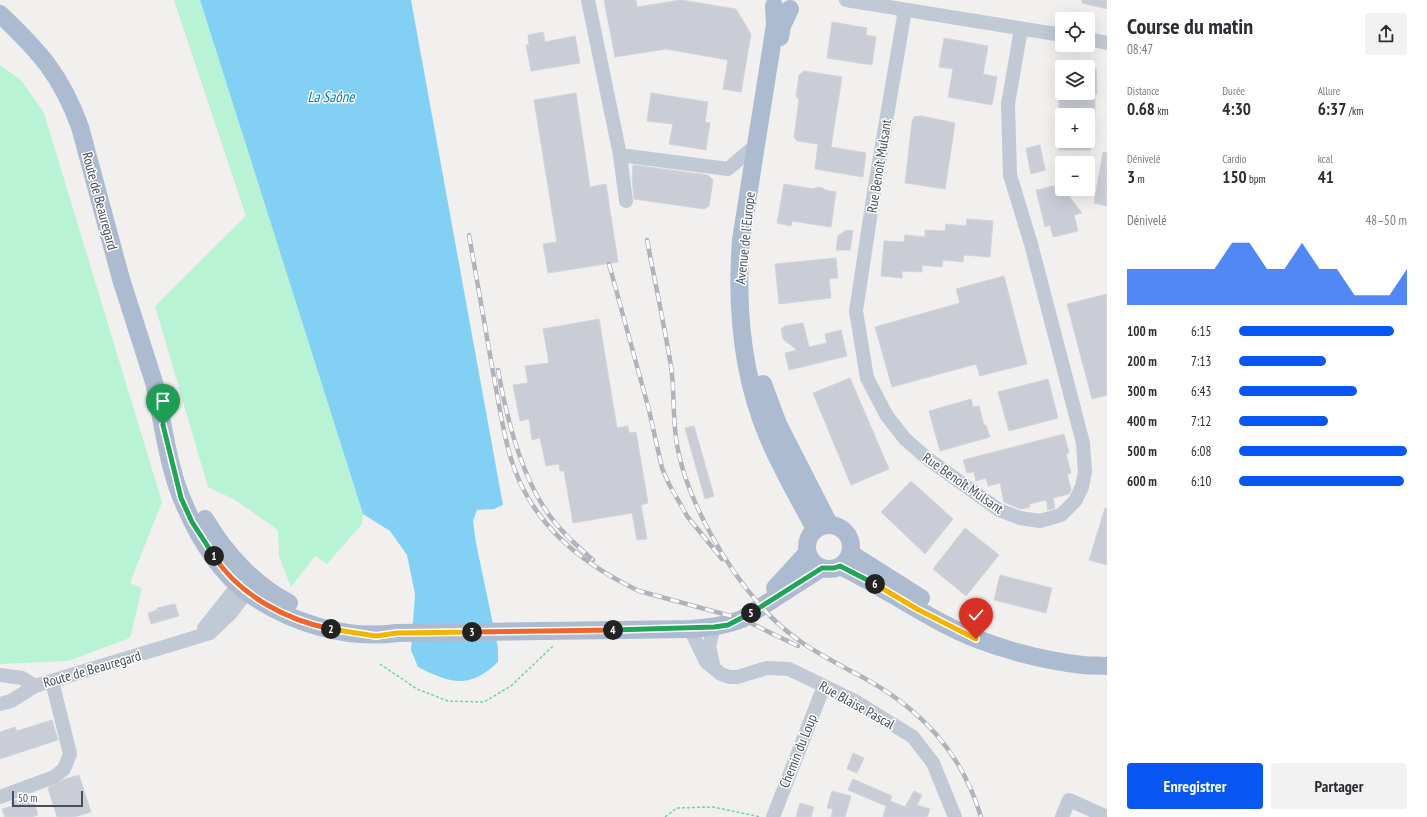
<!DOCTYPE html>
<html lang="fr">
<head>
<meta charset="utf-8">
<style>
  :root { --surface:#fff; --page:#f2f2f3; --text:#2b2b33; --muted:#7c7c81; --accent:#0857f2 }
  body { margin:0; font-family:"PT Sans Narrow",sans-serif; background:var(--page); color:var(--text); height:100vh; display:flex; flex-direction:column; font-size:15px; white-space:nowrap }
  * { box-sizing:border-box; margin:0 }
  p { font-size:13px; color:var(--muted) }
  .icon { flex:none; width:22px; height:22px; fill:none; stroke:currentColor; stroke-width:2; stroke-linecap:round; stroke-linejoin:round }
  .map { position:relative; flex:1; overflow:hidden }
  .details { display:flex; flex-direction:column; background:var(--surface); width:320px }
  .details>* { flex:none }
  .buttons { position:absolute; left:1055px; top:12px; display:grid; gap:8px }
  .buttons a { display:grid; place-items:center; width:40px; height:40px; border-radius:4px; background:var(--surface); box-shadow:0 4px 16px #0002; font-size:20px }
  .scale { position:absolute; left:12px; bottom:10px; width:71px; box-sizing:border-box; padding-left:4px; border:2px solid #45505e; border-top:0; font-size:11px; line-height:14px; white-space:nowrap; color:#45505e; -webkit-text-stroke:3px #fff; paint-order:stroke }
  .pin { position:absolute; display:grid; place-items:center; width:34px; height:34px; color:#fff; margin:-41px -17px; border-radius:50% 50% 50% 0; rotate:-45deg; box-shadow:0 0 4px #0007 }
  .pin .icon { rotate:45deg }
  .km { position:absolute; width:20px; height:20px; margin:-10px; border-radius:50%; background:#222; color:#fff; font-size:11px; line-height:20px; text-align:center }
  .round { display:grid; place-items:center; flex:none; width:42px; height:42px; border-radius:4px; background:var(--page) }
  .headline { display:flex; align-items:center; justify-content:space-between; height:68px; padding:0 20px }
  h1 { font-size:22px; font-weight:600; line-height:30px }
  .figures { display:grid; grid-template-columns:repeat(3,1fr); gap:6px; height:68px; padding:4px 20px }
  .figures div { display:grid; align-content:center }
  .figures b { font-size:17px; font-weight:600 }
  .figures small { font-size:11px; font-weight:400 }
  .figures p { font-size:11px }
  .chart { height:112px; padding:8px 20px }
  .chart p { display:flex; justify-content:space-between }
  .chart svg { width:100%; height:72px; margin-top:4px; fill:var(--accent); opacity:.7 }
  .cta { display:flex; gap:8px; margin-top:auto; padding:8px 20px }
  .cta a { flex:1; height:46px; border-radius:4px; background:var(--accent); color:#fff; font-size:16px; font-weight:600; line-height:46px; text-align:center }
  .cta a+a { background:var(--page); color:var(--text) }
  ul { padding:0 20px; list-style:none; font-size:13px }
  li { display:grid; grid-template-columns:64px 48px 1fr; align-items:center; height:30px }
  li i { height:10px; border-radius:5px; background:var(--accent) }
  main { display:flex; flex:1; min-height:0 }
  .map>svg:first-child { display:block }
  .green { fill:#b9f3d5 }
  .water { fill:#82d1f4 }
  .building { fill:#cacdd5; stroke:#d2d4db }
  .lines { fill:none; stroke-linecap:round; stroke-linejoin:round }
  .path { stroke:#6ed4ac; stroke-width:1.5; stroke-dasharray:3 2; stroke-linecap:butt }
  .minor { stroke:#c1c9d5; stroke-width:14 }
  .major { stroke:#acbbd0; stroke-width:18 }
  .rail-casing { stroke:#b0b3ba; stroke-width:4.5 }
  .rail { stroke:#fff; stroke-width:3; stroke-dasharray:9; stroke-linecap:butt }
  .split-1-casing { stroke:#fff; stroke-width:8 }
  .split-2-casing { stroke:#fff; stroke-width:8 }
  .split-3-casing { stroke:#fff; stroke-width:8 }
  .split-4-casing { stroke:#fff; stroke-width:8 }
  .split-5-casing { stroke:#fff; stroke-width:8 }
  .split-6-casing { stroke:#fff; stroke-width:8 }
  .split-7-casing { stroke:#fff; stroke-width:8 }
  .split-1 { stroke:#22a559; stroke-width:5 }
  .split-2 { stroke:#f0652b; stroke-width:5 }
  .split-3 { stroke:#f5b400; stroke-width:5 }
  .split-4 { stroke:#f0652b; stroke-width:5 }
  .split-5 { stroke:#22a559; stroke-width:5 }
  .split-6 { stroke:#22a559; stroke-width:5 }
  .split-7 { stroke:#f5b400; stroke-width:5 }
  .labels { text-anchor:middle; stroke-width:3; stroke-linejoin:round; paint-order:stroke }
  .street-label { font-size:14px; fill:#45505e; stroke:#fff }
  .water-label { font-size:15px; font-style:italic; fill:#007eb6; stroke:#fff }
</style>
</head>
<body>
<main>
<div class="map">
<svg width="1107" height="817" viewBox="0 0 1107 817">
  <rect width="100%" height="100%" fill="#f2efef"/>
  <path class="green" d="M 174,0 L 200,0 L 363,514 L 362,524 L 327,564 L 315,556 L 291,587 L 279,556 L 278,530 L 235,500 L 208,487 L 155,306 L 246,216 Z
    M 0,65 L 21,80 L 44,113 L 162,502 L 130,583 L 142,588 L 130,638 L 68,661 L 0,664 Z"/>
  <path class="water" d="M 200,0 L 411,0 L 503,505 L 494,509 L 477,510 L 473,521 L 476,543 L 498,648 L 498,662 C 469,690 450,683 418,667 L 411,650 L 415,594 L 407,555 L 390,531 L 363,514 Z"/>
  <path class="building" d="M 604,0 L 636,0 L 637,7 L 681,0 L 736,9 L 751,34 L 741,92 L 723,89 L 728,60 L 666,49 L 615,57 Z
    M 1082,0 L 1107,0 L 1107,9 L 1082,3 Z
    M 832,22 L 867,28 L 866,35 L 876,37 L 872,65 L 827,58 Z
    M 543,32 L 545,42 L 575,36 L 580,63 L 531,71 L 526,45 L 529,45 L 528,35 Z
    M 944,38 L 988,46 L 983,74 L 997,77 L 992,105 L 948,97 L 953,69 L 939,67 Z
    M 1088,62 L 1096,69 L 1097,94 L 1095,94 L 1095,115 L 1059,115 L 1059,93 L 1088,93 Z
    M 804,71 L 842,77 L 831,147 L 866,153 L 863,177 L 815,169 L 818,144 L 797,141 L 794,137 L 799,100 L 796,96 L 799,75 Z
    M 576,93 L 590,187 L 606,184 L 618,262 L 548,273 L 543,244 L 557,242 L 534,100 Z
    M 651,93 L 708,102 L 705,122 L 710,123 L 706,150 L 669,144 L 673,124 L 647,121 Z
    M 921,116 L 955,123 L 945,189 L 905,183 L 912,122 L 914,117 Z
    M 1059,141 L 1091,141 L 1091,150 L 1059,150 Z
    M 1040,145 L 1045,170 L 1031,174 L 1026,148 Z
    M 1103,152 L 1107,153 L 1107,206 L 1094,203 Z
    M 633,165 L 708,175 L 713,180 L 709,206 L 704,209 L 634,199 L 632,178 Z
    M 784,184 L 814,189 L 817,187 L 823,188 L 825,190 L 836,192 L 831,227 L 792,221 L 791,226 L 777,223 Z
    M 1054,186 L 1056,193 L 1065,191 L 1082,213 L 1074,215 L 1078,231 L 1053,237 L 1050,225 L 1045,227 L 1036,190 Z
    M 967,219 L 993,221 L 990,257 L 964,255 L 963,262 L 943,260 L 942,267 L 922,265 L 922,272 L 902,271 L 902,278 L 881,276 L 884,241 L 904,242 L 905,235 L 925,237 L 925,230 L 945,231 L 946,224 L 966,226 Z
    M 846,230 L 853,231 L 850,250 L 836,250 L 838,236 Z
    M 836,258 L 838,278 L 829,279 L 831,298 L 779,304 L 775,264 Z
    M 1004,276 L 1027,364 L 980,376 L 976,364 L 892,387 L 875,327 L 960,303 L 956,289 Z
    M 1107,294 L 1107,395 L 1092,399 L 1067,304 Z
    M 599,319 L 617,428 L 628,426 L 629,433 L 636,432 L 648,503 L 641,505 L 647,539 L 637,540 L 632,513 L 573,523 L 564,471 L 560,471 L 559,464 L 546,466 L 540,438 L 532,440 L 529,419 L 520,421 L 513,385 L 528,383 L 525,366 L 549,363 L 543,329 Z
    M 803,323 L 809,347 L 827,343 L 825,334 L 841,330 L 847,356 L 789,370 L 785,353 L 797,350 L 783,339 L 781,329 L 785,326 Z
    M 850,378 L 889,469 L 851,485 L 813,393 Z
    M 1048,379 L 1058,418 L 1009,431 L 998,392 Z
    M 971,399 L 973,407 L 979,406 L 984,425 L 986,425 L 990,437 L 940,451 L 929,411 Z
    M 694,426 L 714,496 L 705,499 L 685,428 Z
    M 1064,434 L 1069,453 L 1066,454 L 1071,473 L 1067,474 L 1071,490 L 1069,494 L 1053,498 L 1055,508 L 1048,510 L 1046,500 L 1029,504 L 1030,507 L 1021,509 L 1008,504 L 1004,502 L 1000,483 L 988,486 L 986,478 L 976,481 L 974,472 L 967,473 L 963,460 Z
    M 911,481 L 953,519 L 925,554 L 881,512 Z
    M 1105,508 L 1107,509 L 1107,565 L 1089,560 Z
    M 965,528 L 999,555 L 966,596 L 933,569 Z
    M 1000,575 L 1052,588 L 1046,613 L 994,600 Z
    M 175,604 L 179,616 L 151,624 L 148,613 L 157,610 L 157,608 Z
    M 52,720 L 58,740 L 0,759 L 0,732 L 15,727 L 17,731 Z
    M 853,753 L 864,758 L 857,773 L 847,769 Z
    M 79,775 L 91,812 L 74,817 L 57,817 L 48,788 L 65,779 Z
    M 853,779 L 892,796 L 890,801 L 905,807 L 914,791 L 922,795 L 917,805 L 930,809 L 927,817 L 883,817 L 886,806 L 848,790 Z
    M 832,791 L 851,796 L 845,817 L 831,817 L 833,809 L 827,808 Z
    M 23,798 L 24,802 L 33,799 L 38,815 L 31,817 L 5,817 L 2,809 L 12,806 L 11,802 Z
    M 800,803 L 814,807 L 811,817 L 796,817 Z"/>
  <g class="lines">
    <path class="path" d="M 380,664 L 417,689 L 448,701 L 484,702 L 511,686 L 554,645
      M 665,817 L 677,808 L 713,807 L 761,817"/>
    <path class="minor" d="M 588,0 L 620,155 L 626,201
      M 846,0 L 1062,35
      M 905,10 L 874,192 L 856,311 L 867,378 L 887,416 L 905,439 L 928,459 L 999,510 L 1020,518 L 1040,521 L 1061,515 L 1075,501 L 1082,487 L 1085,472 L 1083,443 L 1031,244 L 1010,175 L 1008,104 L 1021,29
      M 1088,39 L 1107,43
      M 620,155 L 728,169 L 756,145
      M 204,628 L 239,584
      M 690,629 L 706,662 L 721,674 L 729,677 L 737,677 L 767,668 L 789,669 L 855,701 L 913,737 L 933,763 L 955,817
      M 713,664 L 709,646 L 714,627
      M 0,675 L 22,678 L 35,686
      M 0,704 L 11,701 L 35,686 L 210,633 L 230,614 L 247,592
      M 0,797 L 54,777 L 64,769 L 70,754 L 52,681
      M 773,817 L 824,686
      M 1062,817 L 1069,800 L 1107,817"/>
    <path class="major" d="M 774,6 L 775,25 L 741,240 C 736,306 742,375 768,437 C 781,468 799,499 815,529
      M 0,14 C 40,52 61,75 80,127 L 121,279 L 159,398
      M 780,37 L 782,26 L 790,9
      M 763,384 L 778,424 L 829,524
      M 155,387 C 163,423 168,466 182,499 C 196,533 218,571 248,593 C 290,623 346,640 397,633 L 690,629 C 708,628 725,626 742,619 L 822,568
      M 205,519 C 225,553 254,585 289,603
      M807 547a22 22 0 1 1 44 0a22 22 0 1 1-44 0Z
      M 850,553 L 921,598
      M 840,566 C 887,588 928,620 977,639 C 1011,652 1047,661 1083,665 C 1091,666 1099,665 1107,666
      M 775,588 L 807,553"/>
    <defs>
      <path id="rail" d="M 469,235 C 477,281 485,326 493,372 C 498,399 502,426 509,452 C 527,520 578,562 639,591 L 742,619 L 798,646
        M 647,240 C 655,282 664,324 671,366 C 675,394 672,422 678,450 C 688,501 725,566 760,605 C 791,641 823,656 864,678 C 922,710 962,753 981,817
        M 609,264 L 649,410 L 662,468 L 669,484 L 687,516 L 722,559
        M 498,370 C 506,415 520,471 545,509 C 558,529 576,545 593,560"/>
    </defs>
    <use href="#rail" class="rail-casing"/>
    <use href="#rail" class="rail"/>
  </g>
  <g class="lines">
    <defs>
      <path id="split-1" d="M 163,425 L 181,498 L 192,522 L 214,556"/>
      <path id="split-2" d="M 214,556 C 239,595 286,620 331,629"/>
      <path id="split-3" d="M 331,629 L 376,636 L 397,633 L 472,632"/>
      <path id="split-4" d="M 472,632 L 613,630"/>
      <path id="split-5" d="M 613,630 L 714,627 L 728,625 L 751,613"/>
      <path id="split-6" d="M 751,613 L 822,568 L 834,568 L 840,566 L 875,584"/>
      <path id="split-7" d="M 875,584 L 917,609 L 976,639"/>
    </defs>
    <use href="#split-1" class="split-1-casing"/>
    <use href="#split-2" class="split-2-casing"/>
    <use href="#split-3" class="split-3-casing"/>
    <use href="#split-4" class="split-4-casing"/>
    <use href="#split-5" class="split-5-casing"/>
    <use href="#split-6" class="split-6-casing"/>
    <use href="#split-7" class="split-7-casing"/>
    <use href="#split-1" class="split-1"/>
    <use href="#split-2" class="split-2"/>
    <use href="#split-3" class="split-3"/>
    <use href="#split-4" class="split-4"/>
    <use href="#split-5" class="split-5"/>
    <use href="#split-6" class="split-6"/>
    <use href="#split-7" class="split-7"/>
  </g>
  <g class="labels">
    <g class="street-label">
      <text transform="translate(879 166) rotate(-81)" y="5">Rue Benoît Mulsant</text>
      <text transform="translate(100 201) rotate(75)" y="5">Route de Beauregard</text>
      <text transform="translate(745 238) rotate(-84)" y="5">Avenue de l'Europe</text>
      <text transform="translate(963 483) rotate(35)" y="5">Rue Benoît Mulsant</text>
      <text transform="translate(92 669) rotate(-16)" y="5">Route de Beauregard</text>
      <text transform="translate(857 705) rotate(29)" y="5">Rue Blaise Pascal</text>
      <text transform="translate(798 751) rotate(-68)" y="5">Chemin du Loup</text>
    </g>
    <g class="water-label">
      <text x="331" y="102">La Saône</text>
    </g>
  </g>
</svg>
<div class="buttons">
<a><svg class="icon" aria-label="locate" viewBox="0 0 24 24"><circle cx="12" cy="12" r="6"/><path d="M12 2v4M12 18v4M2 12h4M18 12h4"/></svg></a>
<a><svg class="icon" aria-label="layers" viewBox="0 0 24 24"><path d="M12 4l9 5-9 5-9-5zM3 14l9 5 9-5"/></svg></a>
<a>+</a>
<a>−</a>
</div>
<div class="scale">50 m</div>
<div class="pin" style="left:163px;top:425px;background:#1e9e55"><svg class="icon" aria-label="arrive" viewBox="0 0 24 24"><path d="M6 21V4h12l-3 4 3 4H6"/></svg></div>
<div class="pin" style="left:976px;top:639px;background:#d93025"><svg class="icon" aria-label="check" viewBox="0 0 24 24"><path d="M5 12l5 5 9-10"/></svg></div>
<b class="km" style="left:214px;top:556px">1</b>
<b class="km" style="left:331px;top:629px">2</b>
<b class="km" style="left:472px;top:632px">3</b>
<b class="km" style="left:613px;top:630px">4</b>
<b class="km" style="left:751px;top:613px">5</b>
<b class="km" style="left:875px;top:584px">6</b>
</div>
<section class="details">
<div class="headline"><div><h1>Course du matin</h1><p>08:47</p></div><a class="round"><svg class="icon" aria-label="share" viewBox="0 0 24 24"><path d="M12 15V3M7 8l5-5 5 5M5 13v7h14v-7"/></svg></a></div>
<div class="figures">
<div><p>Distance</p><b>0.68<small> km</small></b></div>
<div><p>Durée</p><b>4:30</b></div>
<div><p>Allure</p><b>6:37<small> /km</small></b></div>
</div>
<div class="figures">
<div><p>Dénivelé</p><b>3<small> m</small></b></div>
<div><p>Cardio</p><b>150<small> bpm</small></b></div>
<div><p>kcal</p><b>41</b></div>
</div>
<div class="chart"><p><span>Dénivelé</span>48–50 m</p>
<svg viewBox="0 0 160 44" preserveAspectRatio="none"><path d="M0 44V22L10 22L20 22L30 22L40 22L50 22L60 6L70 6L80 22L90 22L100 6L110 22L120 22L130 38L140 38L150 38L160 22V44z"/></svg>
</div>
<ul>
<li><b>100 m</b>6:15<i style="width:92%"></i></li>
<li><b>200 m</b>7:13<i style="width:52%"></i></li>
<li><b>300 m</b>6:43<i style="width:70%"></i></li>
<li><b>400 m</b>7:12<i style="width:53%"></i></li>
<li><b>500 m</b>6:08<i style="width:100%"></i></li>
<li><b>600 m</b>6:10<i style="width:98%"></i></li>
</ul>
<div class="cta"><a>Enregistrer</a><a>Partager</a></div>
</section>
</main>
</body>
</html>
